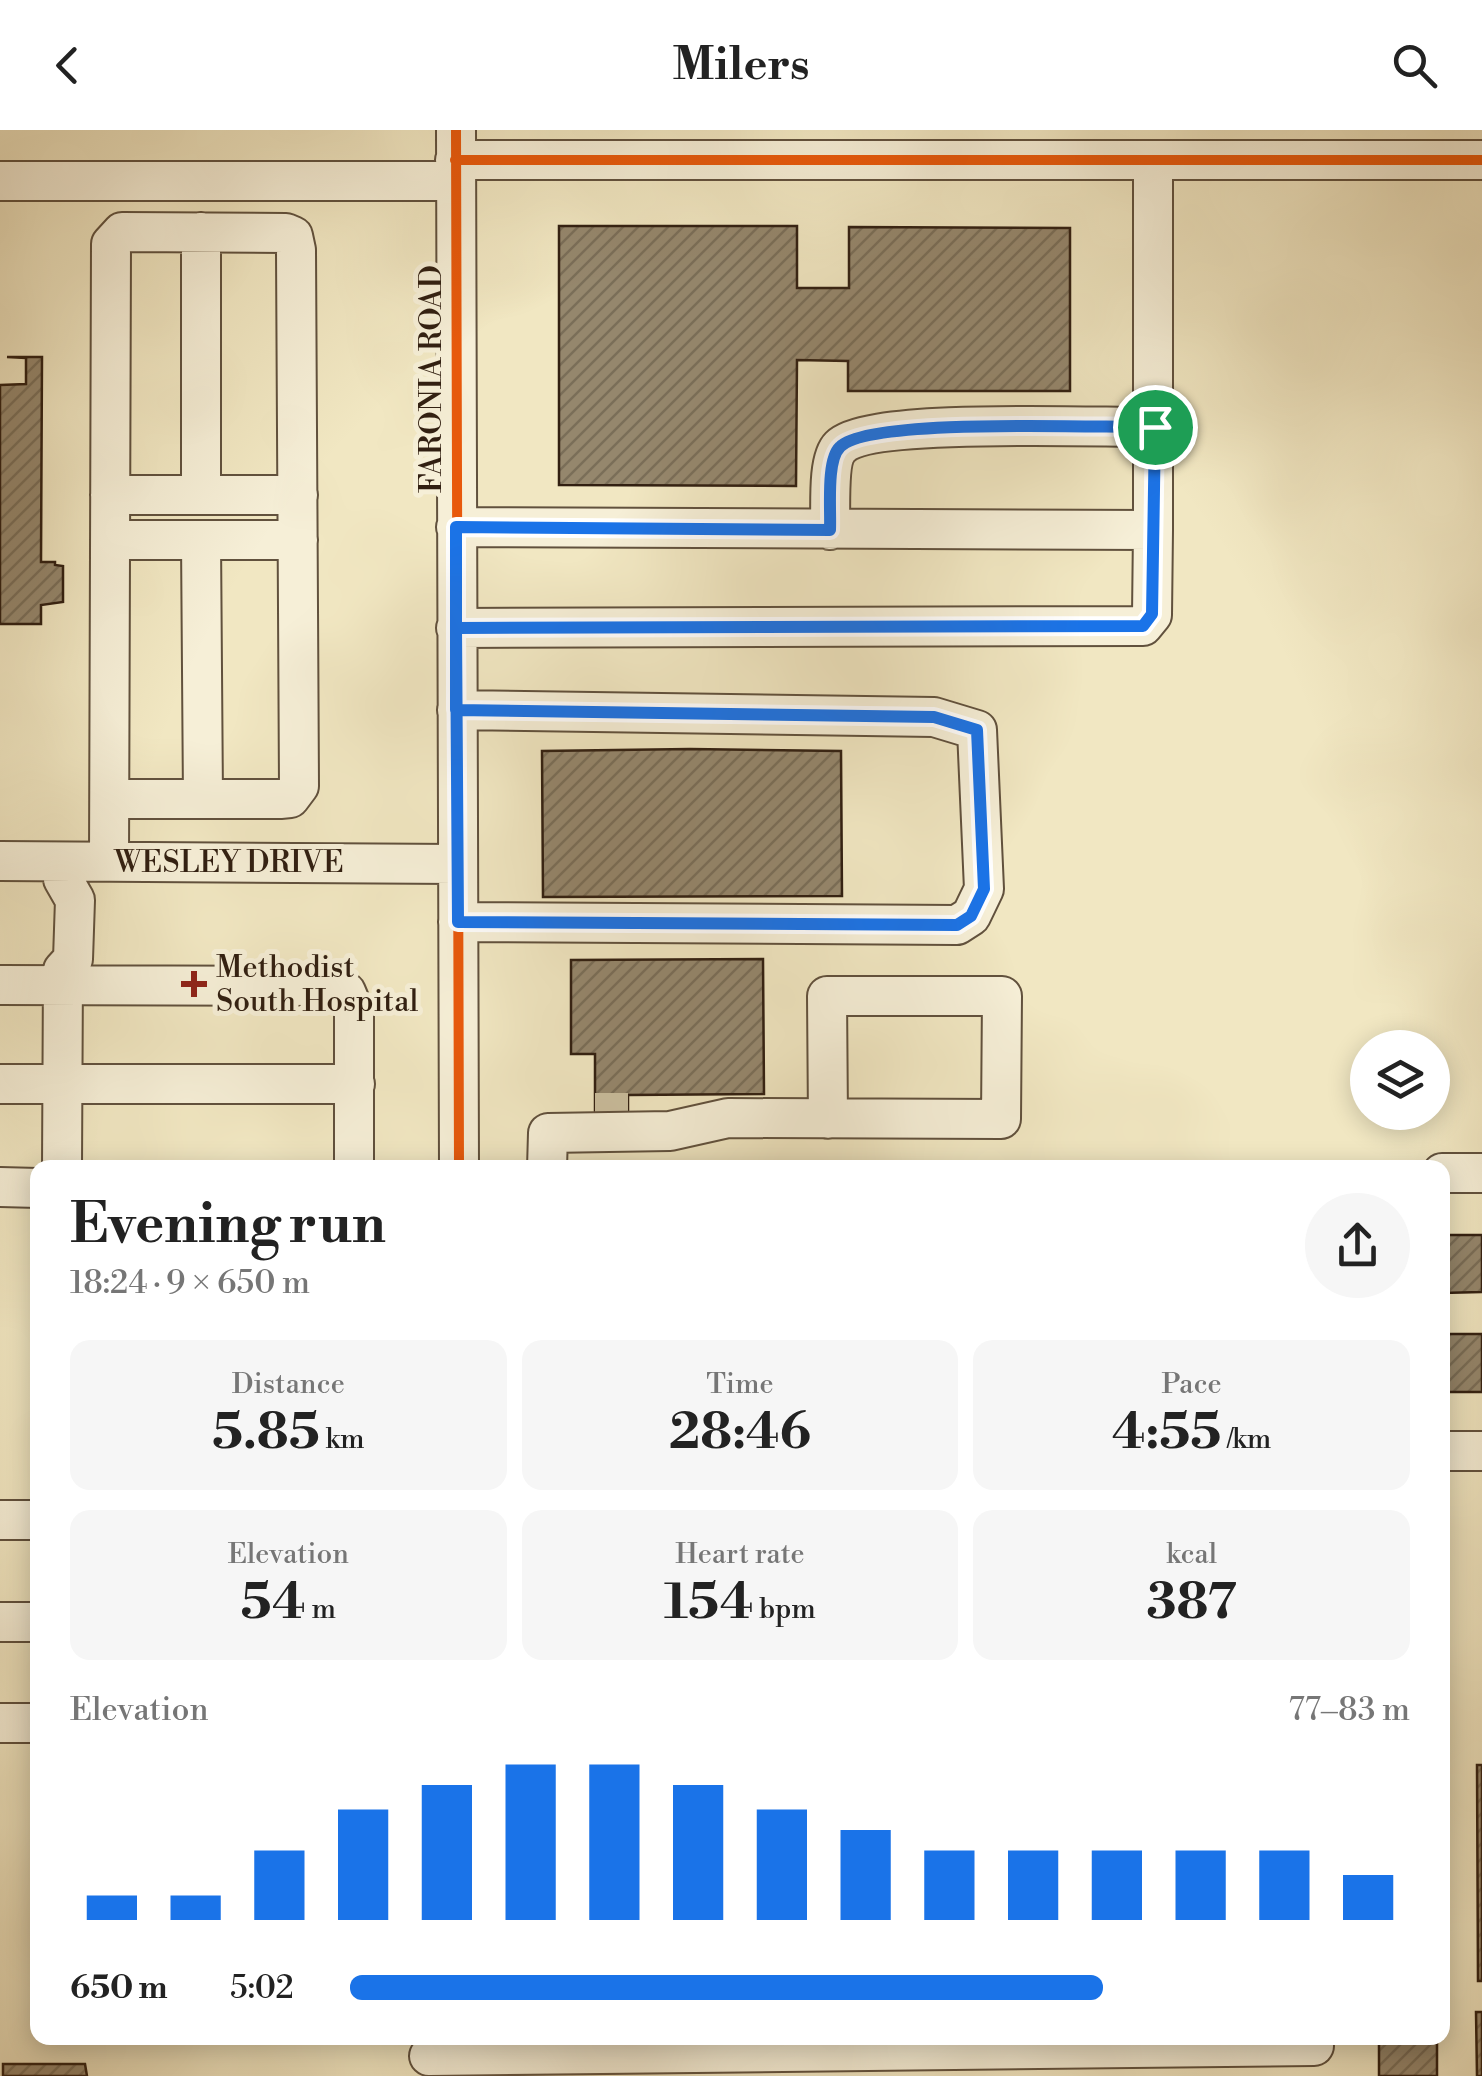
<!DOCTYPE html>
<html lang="en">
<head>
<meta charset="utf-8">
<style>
  :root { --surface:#fff; --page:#f6f6f6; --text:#222; --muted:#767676; --accent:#1a73e8 }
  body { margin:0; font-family:"Libre Bodoni",serif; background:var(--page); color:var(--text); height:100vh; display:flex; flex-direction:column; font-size:38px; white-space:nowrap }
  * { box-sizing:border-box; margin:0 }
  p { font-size:32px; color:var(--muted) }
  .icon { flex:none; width:55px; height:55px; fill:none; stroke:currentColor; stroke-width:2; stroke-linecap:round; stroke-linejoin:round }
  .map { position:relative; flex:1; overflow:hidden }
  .sheet { position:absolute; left:30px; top:1030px; width:1420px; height:885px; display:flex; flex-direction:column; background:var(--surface); border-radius:20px; box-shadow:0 5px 25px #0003 }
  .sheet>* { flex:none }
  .controls { position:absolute; left:1350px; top:900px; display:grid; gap:20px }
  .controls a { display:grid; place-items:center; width:100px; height:100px; border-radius:50%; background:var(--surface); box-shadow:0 5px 25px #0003; font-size:50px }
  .pin { position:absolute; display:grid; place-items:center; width:85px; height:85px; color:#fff; margin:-42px; border:5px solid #fff; border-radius:50%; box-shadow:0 2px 10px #0007 }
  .round { display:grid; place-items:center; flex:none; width:105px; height:105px; border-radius:52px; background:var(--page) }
  .overview { display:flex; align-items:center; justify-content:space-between; height:170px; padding:0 40px }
  h1 { font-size:55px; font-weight:700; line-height:75px }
  .stats { display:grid; grid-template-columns:repeat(3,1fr); gap:15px; height:170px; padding:10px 40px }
  .stats div { display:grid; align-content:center; border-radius:20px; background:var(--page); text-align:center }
  .stats b { font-size:50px; font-weight:700 }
  .stats small { font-size:28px; font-weight:400 }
  .stats p { font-size:28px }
  .chart { height:280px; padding:20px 40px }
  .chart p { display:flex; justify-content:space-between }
  .chart svg { width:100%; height:180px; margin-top:10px; stroke:var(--accent); stroke-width:6 }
  ul { padding:0 40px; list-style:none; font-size:32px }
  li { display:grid; grid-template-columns:160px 120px 1fr; align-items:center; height:75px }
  li i { height:25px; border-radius:12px; background:var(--accent) }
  header { display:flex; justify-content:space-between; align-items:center; height:130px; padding:0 40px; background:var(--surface); font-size:45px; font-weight:700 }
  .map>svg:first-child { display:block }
  .building { fill:url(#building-hatch); stroke:#311f11; stroke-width:2.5 }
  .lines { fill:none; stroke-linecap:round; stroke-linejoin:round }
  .minor-tunnel { stroke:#cbbf9f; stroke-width:38; stroke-dasharray:38 19; stroke-linecap:butt }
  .minor-casing { stroke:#61513d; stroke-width:42 }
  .minor { stroke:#f6efd7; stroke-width:38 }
  .cycleway-casing { stroke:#f6efd7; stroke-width:16 }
  .cycleway { stroke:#e8590c; stroke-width:10 }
  .route-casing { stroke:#fff; stroke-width:20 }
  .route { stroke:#1a73e8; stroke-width:12 }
  .poi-dot { fill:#8f2418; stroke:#f6efd7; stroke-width:4 }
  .labels { text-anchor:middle; stroke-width:10; stroke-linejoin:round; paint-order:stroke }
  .street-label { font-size:30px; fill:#311f11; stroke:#f6efd7 }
  .poi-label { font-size:30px; fill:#311f11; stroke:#f6efd7; text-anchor:start }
</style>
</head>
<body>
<header><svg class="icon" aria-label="back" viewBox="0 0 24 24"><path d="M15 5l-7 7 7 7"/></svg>Milers<svg class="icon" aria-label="search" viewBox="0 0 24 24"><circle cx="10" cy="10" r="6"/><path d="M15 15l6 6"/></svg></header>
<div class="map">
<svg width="1482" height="1946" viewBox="0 0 1482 1946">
  <defs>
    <pattern id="building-hatch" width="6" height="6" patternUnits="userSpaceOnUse" patternTransform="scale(2.5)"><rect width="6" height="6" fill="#95876d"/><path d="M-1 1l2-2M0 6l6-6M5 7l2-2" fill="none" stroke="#7a6e58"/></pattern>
  </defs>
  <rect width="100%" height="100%" fill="#f1e7c2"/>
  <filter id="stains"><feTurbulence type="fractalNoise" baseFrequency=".002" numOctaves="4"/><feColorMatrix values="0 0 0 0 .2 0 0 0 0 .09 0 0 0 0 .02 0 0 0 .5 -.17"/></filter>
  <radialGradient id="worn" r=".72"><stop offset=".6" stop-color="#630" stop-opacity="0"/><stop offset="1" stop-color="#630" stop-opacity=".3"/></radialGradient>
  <path class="building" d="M 559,96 L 797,96 L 797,158 L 849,158 L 849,97 L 1070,98 L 1070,261 L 848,261 L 848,231 L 797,230 L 796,356 L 559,355 Z
    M 7,227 L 42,227 L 41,432 L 55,432 L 55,435 L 63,436 L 63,472 L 41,475 L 41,494 L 0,494 L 0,255 L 26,254 L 26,228 Z
    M 690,619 L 841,621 L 842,766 L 543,767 L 542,621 Z
    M 763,829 L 764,964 L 628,965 L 628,997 L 595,997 L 595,924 L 571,924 L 571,830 Z
    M 1442,1105 L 1482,1105 L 1482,1162 L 1442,1163 Z
    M 1442,1204 L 1482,1204 L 1482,1262 L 1442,1262 Z
    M 1477,1635 L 1482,1635 L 1482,1851 L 1478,1851 Z
    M 1476,1882 L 1482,1882 L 1482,1946 L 1477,1946 Z
    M 1379,1908 L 1437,1908 L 1437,1946 L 1379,1946 Z
    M 3,1934 L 85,1934 L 87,1946 L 3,1946 Z"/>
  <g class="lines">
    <path class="minor-tunnel" d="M 595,982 L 628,982"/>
    <defs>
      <path id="minor" d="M 456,0 L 459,1038
        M 455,30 L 1482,30
        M 1153,30 L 1153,400
        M 0,51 L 456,51
        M 201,102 L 201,365
        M 110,365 L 298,365
        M 456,397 L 1153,400 L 1152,485 L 1143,496 L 456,498
        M 830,400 C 831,380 827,330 840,317 C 869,287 1103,298 1155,297
        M 110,410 L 298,410
        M 201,410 L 203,669
        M 457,580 L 934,587 L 977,600 L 984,759 L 971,786 L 957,795 L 458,792
        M 0,731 L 457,734
        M 109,731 L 111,114 L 122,102 L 286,103 L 293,106 L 296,120 L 299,656 L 290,668 L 280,669 L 110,669
        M 0,855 L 326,856 L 346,862 L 354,881 L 354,1038
        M 0,954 L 355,954
        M 62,1038 L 63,840 L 73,829 L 75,770 L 63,749
        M 547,1038 L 548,1003 L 670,1001 L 728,988 L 1001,989 L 1002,866 L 827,866 L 828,989
        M 1442,1043 L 1482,1043
        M 0,1057 L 38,1058
        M 1442,1321 L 1482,1321
        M 0,1390 L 38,1390
        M 0,1492 L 38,1492
        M 0,1593 L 38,1593
        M 429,1926 L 1314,1916"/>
    </defs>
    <use href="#minor" class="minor-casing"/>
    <use href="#minor" class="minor"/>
    <defs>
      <path id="cycleway" d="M 456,0 L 459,1038
        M 455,30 L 1482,30"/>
    </defs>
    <use href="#cycleway" class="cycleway-casing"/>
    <use href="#cycleway" class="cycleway"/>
  </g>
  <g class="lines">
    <defs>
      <path id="route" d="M 1155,297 L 1152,484 L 1143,496 L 456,498 C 457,596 457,694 458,792 L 957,795 L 971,786 L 984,759 L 977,600 L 934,587 L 456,580 L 456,397 L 830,400 C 831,380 826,330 840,317 C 868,287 1103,298 1155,297"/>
    </defs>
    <use href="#route" class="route-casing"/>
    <use href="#route" class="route"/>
  </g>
  <path class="poi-dot" d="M189 839h10v10h10v10h-10v10h-10v-10h-10v-10h10z"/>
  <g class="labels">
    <g class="street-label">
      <text transform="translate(431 249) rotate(-90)" y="10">FARONIA ROAD</text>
      <text x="229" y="742">WESLEY DRIVE</text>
    </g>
    <g class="poi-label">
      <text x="216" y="847">Methodist<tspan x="216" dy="34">South Hospital</tspan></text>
    </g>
  </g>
  <rect width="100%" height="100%" filter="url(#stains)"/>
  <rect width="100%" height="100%" fill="url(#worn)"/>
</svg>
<div class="controls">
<a><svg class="icon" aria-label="layers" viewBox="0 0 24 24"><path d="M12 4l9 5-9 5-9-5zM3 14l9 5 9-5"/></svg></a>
</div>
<div class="pin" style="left:1155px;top:297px;background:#1e9e55"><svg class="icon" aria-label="arrive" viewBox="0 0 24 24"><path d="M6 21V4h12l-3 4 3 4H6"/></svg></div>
<section class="sheet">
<div class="overview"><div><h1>Evening run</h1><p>18:24 · 9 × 650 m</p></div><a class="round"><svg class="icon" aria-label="share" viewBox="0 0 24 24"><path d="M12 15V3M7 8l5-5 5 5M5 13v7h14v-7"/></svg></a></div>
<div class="stats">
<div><p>Distance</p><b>5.85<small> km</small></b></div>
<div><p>Time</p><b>28:46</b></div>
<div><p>Pace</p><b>4:55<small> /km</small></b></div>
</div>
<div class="stats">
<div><p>Elevation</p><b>54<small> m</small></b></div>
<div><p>Heart rate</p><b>154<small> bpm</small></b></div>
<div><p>kcal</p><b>387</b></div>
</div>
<div class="chart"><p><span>Elevation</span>77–83 m</p>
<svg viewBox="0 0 160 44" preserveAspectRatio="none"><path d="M5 44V38M15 44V38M25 44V27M35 44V17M45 44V11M55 44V6M65 44V6M75 44V11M85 44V17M95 44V22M105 44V27M115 44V27M125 44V27M135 44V27M145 44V27M155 44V33"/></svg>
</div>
<ul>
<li><b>650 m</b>5:02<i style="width:71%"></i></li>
</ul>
</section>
</div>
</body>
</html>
